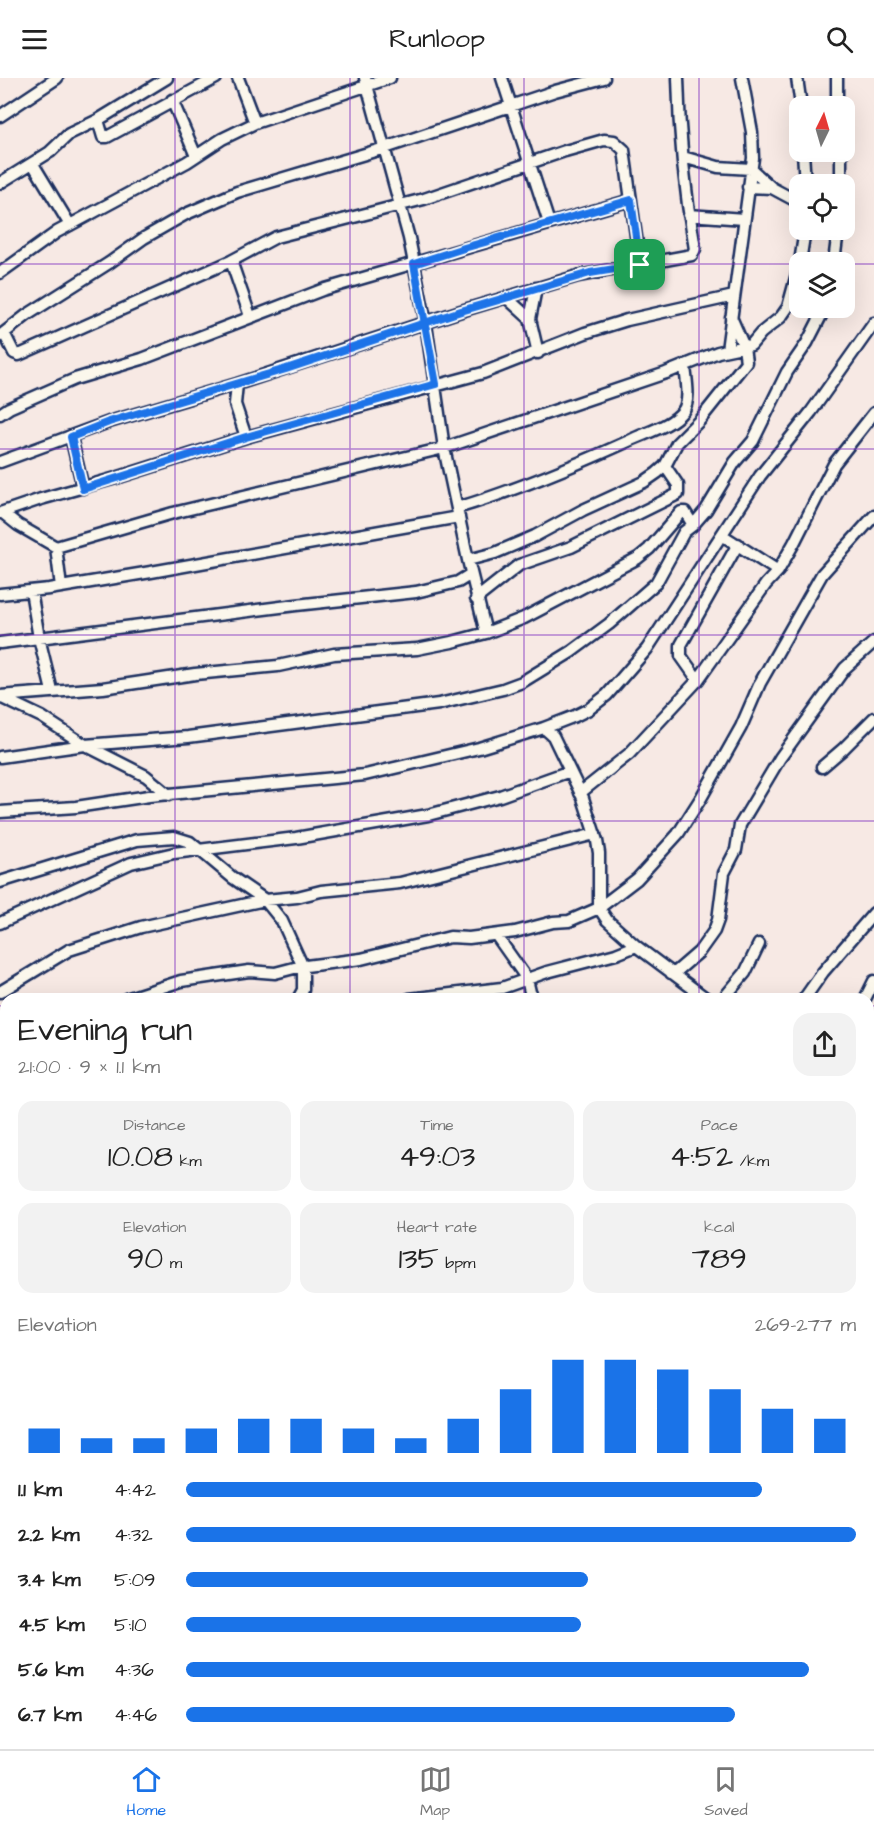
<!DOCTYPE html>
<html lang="en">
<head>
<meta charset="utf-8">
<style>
  :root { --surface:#fff; --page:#f2f2f2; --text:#222; --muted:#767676; --line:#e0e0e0; --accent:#1a73e8 }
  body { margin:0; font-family:"Architects Daughter",sans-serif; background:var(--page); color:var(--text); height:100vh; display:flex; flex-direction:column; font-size:22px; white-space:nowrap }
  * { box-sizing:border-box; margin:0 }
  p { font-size:20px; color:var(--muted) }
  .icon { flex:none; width:33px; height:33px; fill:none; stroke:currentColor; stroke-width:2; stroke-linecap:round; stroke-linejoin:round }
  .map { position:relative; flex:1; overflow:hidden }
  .sheet { position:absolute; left:0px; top:915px; width:874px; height:756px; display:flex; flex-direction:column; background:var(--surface); border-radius:18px 18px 0 0; box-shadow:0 6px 24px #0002 }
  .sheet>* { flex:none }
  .needle { width:39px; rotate:5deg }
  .controls { position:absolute; left:789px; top:18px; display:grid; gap:12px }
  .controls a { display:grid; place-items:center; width:66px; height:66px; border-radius:12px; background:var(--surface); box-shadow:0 6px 24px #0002; font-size:30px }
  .pin { position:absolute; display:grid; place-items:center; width:51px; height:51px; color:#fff; margin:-26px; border-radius:12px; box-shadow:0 3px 9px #0006 }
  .round { display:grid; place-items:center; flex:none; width:63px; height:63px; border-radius:18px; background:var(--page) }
  .overview { display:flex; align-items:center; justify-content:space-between; height:102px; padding:0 18px }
  h1 { font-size:33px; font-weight:600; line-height:45px }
  .figures { display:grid; grid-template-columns:repeat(3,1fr); gap:9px; height:102px; padding:6px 18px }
  .figures div { display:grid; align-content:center; border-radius:15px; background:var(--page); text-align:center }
  .figures b { font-size:30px; font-weight:600 }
  .figures small { font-size:16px; font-weight:400 }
  .figures p { font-size:16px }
  .chart { height:168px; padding:12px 18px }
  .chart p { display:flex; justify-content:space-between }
  .chart svg { width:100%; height:108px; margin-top:6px; stroke:var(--accent); stroke-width:6 }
  ul { padding:0 18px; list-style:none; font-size:20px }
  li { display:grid; grid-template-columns:96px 72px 1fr; align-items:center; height:45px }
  li i { height:15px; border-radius:8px; background:var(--accent) }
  header { display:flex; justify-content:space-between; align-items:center; height:78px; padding:0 18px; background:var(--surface); font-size:27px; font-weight:600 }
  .tabs { display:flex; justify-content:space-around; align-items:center; height:84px; border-top:2px solid var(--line); background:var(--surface); font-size:16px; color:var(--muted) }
  .tabs a { display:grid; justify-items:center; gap:3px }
  .tabs .active { color:var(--accent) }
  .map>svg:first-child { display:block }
  .green { fill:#a7d898; stroke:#61847b; stroke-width:1.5 }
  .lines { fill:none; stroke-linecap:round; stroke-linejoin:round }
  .minor-casing { stroke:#1b2f5e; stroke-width:15 }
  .minor { stroke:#fbf7ec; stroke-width:10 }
  .route-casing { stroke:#fff; stroke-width:12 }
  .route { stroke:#1a73e8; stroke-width:8 }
  .grid { fill:none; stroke:#7b2cbf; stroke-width:1.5; stroke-opacity:0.55 }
</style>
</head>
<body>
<header><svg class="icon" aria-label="menu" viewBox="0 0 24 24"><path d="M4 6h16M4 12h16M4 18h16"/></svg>Runloop<svg class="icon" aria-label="search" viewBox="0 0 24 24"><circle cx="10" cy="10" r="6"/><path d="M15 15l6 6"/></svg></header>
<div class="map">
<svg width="874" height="1671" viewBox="0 0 874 1671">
  <rect width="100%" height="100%" fill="#f7e9e4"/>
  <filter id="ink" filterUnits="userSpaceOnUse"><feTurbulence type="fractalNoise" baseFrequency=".0167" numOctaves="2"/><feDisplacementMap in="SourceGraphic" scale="12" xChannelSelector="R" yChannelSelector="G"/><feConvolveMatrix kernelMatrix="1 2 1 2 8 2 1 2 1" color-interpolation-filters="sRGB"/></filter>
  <g filter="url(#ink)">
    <path class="green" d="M 6,1041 L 6,1161 L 0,1159 L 0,1047 Z
      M 706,1665 L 844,1665 L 843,1671 L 691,1671 Z"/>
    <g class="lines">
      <defs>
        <path id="minor" d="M 238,0 L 255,45
          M 365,0 L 409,160 L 426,246 L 444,370 L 468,482 L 486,555
          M 502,0 L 549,145
          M 797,0 L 801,28
          M 172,22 L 196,78
          M 837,28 L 837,0
          M 0,38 L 57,0
          M 98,42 L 103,59 L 107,59 L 216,0
          M 803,74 L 805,106
          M 841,74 L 841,106
          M 683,79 L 718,89 L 751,91 L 772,110
          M 33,86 L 70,147
          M 0,105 L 50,74 L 69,56 L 98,42 L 167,0
          M 748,109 L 772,110 L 800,125
          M 689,137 L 744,141
          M 231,183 L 250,238
          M 800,184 L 805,152
          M 834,184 L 838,152
          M 0,195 L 57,154 L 187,84 L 222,61 L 255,45 L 390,0
          M 536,210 L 530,241 L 538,275
          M 507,220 L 530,241
          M 4,255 L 14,275 L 19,277 L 231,183 L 276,159 L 424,121 L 565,73 L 604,62 L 614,63 L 624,72 L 640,187
          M 0,258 L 27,237 L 109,185 L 144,160 L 186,136 L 237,114 L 385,70 L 555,13 L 604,0
          M 727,272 L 753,80 L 752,54 L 742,0
          M 237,306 L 235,326 L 246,359
          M 0,336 L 9,330 L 75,301 L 142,281 L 322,212 L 631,122
          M 71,359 L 83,410
          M 0,384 L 109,344 L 237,306 L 461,233 L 578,198 L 692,177 L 695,171 C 685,115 679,57 678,0
          M 457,430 C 517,412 574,388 631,362 C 648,354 671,348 683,333 C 691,322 686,301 685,288
          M 0,435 L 41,421 L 116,400 L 246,359 L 483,295 L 585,255 L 627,242 L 734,218
          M 3,435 L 18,447 L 56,469 L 173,435 L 444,370 L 666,295 L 718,274 L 751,267 L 761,255 L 781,239 L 788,229 L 800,185
          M 722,457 L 778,493
          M 56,469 L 61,509
          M 468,482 L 495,475 L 535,458 L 583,432 L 644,404 L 657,395 L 665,388 L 677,365 L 699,343 L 746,284 L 744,269 L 731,239
          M 31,513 L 39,560 L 52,613
          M 0,516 L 49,511 L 151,494 L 459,439
          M 476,521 L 519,487 L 571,469 L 678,416 L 678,407 L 665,388
          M 0,565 L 296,527 L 416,514 L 458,504 L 471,496
          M 698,602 L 681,578 L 681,567 L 738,466
          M 0,618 L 103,610 L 195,596 L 278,588 L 334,576 L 417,571 L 452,564 L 486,555 L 524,540 L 638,480 L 649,471 L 681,434 L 685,434 L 693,447
          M 0,619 L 42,639 L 85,667 L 146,698 L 169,717
          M 544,650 L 575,638 L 589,631 L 607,617 L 647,571 L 760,398 L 811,334 L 874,245
          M 0,679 L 85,667 L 188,659 L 439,626 L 503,611 L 522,604 L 571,574 L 609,546 L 656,505 L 684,454 L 693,447 L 706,432 L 735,384 L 753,363 L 787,294 L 807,265 L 825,230
          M 822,689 L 843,671 L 874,640
          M 580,715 L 629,676 L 698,602 L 766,506 L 778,493 L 794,465 L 834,386 L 874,335
          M 0,734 L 76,729 L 149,718 L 365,697 L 479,670 L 544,650 L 553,658 L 583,720 L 597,763 L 599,775 L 599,830 L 607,842 L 636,868 L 707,921
          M 0,804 L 137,762 L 174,759 L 190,764 L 233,800 L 265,822 L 282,843 L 303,889 L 303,912 L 298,921
          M 0,845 L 131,785 L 174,775 L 296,760 L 428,737 L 500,718 L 570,693
          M 496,857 L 527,901 L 530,914 L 534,921
          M 671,895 L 677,893 L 699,874 L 714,853 L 718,842 L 724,795 L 736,772 L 740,747 L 780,680 L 845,590 L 874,564
          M 0,914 L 69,872 L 141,849 L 265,822 L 297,819 L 321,813 L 400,805 L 595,756
          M 126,921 L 181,903 L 249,893 L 275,895 L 298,889 L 361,881 L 450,859 L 469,860 L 515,854 L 553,844 L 569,843 L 599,830 L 637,801 L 678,756 L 701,720 L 741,649 L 760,605 L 822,496 L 874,438
          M 409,921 L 502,910 L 547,894 L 616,876 L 636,868
          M 723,921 L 745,895 L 759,866
          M 804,921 L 823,894 L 874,835
          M 865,921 L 874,903
          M 868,949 L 874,952
          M 0,975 L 6,971
          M 868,1047 L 874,1039
          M 0,1049 L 6,1042
          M 0,1196 L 3,1208
          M 0,1247 L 6,1250
          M 0,1273 L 6,1280
          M 0,1369 L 6,1378
          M 0,1477 L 6,1487
          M 0,1600 L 6,1613
          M 34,1665 L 37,1671
          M 102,1665 L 105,1671
          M 162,1665 L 164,1671
          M 296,1665 L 297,1671
          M 359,1665 L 360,1671
          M 429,1665 L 431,1671
          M 224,1671 L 238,1665
          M 474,1671 L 475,1665"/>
      </defs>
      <use href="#minor" class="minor-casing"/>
      <use href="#minor" class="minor"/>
    </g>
  </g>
  <g class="lines" filter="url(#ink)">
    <defs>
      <path id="route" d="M 640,187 L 590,195 L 461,233 L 286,291 L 109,344 L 71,359 L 83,411 L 246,359 L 436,306 L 414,186 L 464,170 L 631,122 L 640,187"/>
    </defs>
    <use href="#route" class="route-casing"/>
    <use href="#route" class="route"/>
  </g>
  <path class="grid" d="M 175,0 L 175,921M 350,0 L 350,921M 524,0 L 524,921M 699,0 L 699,921M 0,186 L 800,186M 844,186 L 874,186M 0,371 L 874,371M 0,557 L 874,557M 0,743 L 874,743M 0,928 L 6,928M 868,928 L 874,928M 0,1114 L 6,1114M 868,1114 L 874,1114M 0,1300 L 6,1300M 868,1300 L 874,1300M 0,1485 L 6,1485M 868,1485 L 874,1485M 175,1665 L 175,1671M 350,1665 L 350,1671M 524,1665 L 524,1671M 699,1665 L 699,1671"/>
</svg>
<div class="controls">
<a><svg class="needle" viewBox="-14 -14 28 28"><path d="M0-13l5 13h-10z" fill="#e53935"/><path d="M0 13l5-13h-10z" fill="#767676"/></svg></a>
<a><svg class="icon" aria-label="locate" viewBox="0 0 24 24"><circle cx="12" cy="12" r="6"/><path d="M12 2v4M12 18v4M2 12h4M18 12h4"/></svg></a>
<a><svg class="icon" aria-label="layers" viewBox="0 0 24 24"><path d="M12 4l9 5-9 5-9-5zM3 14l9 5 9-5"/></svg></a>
</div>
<div class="pin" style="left:640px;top:187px;background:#1e9e55"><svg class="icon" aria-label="arrive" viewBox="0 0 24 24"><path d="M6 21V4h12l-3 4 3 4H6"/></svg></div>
<section class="sheet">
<div class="overview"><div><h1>Evening run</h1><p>21:00 · 9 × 1.1 km</p></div><a class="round"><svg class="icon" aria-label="share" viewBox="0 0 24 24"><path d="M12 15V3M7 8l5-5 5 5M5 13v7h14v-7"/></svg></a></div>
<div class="figures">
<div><p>Distance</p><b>10.08<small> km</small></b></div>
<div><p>Time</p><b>49:03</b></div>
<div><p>Pace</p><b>4:52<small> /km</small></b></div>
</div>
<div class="figures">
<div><p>Elevation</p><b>90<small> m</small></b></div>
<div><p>Heart rate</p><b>135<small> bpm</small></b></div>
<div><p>kcal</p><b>789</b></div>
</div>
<div class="chart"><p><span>Elevation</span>269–277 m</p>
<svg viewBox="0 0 160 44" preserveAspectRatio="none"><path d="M5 44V34M15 44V38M25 44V38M35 44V34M45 44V30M55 44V30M65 44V34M75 44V38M85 44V30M95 44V18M105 44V6M115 44V6M125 44V10M135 44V18M145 44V26M155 44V30"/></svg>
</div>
<ul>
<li><b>1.1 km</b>4:42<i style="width:86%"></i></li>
<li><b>2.2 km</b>4:32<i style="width:100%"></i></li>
<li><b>3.4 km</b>5:09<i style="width:60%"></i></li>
<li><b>4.5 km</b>5:10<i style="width:59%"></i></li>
<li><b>5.6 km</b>4:36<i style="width:93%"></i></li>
<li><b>6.7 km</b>4:46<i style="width:82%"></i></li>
</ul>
</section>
</div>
<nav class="tabs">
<a class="active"><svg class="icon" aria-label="home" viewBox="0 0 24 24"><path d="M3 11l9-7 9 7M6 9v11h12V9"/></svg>Home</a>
<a><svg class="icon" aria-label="map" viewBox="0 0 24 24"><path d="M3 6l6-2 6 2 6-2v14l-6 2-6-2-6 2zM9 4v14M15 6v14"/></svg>Map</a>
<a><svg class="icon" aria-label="saved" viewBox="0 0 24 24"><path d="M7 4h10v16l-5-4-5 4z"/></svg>Saved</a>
</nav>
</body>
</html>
